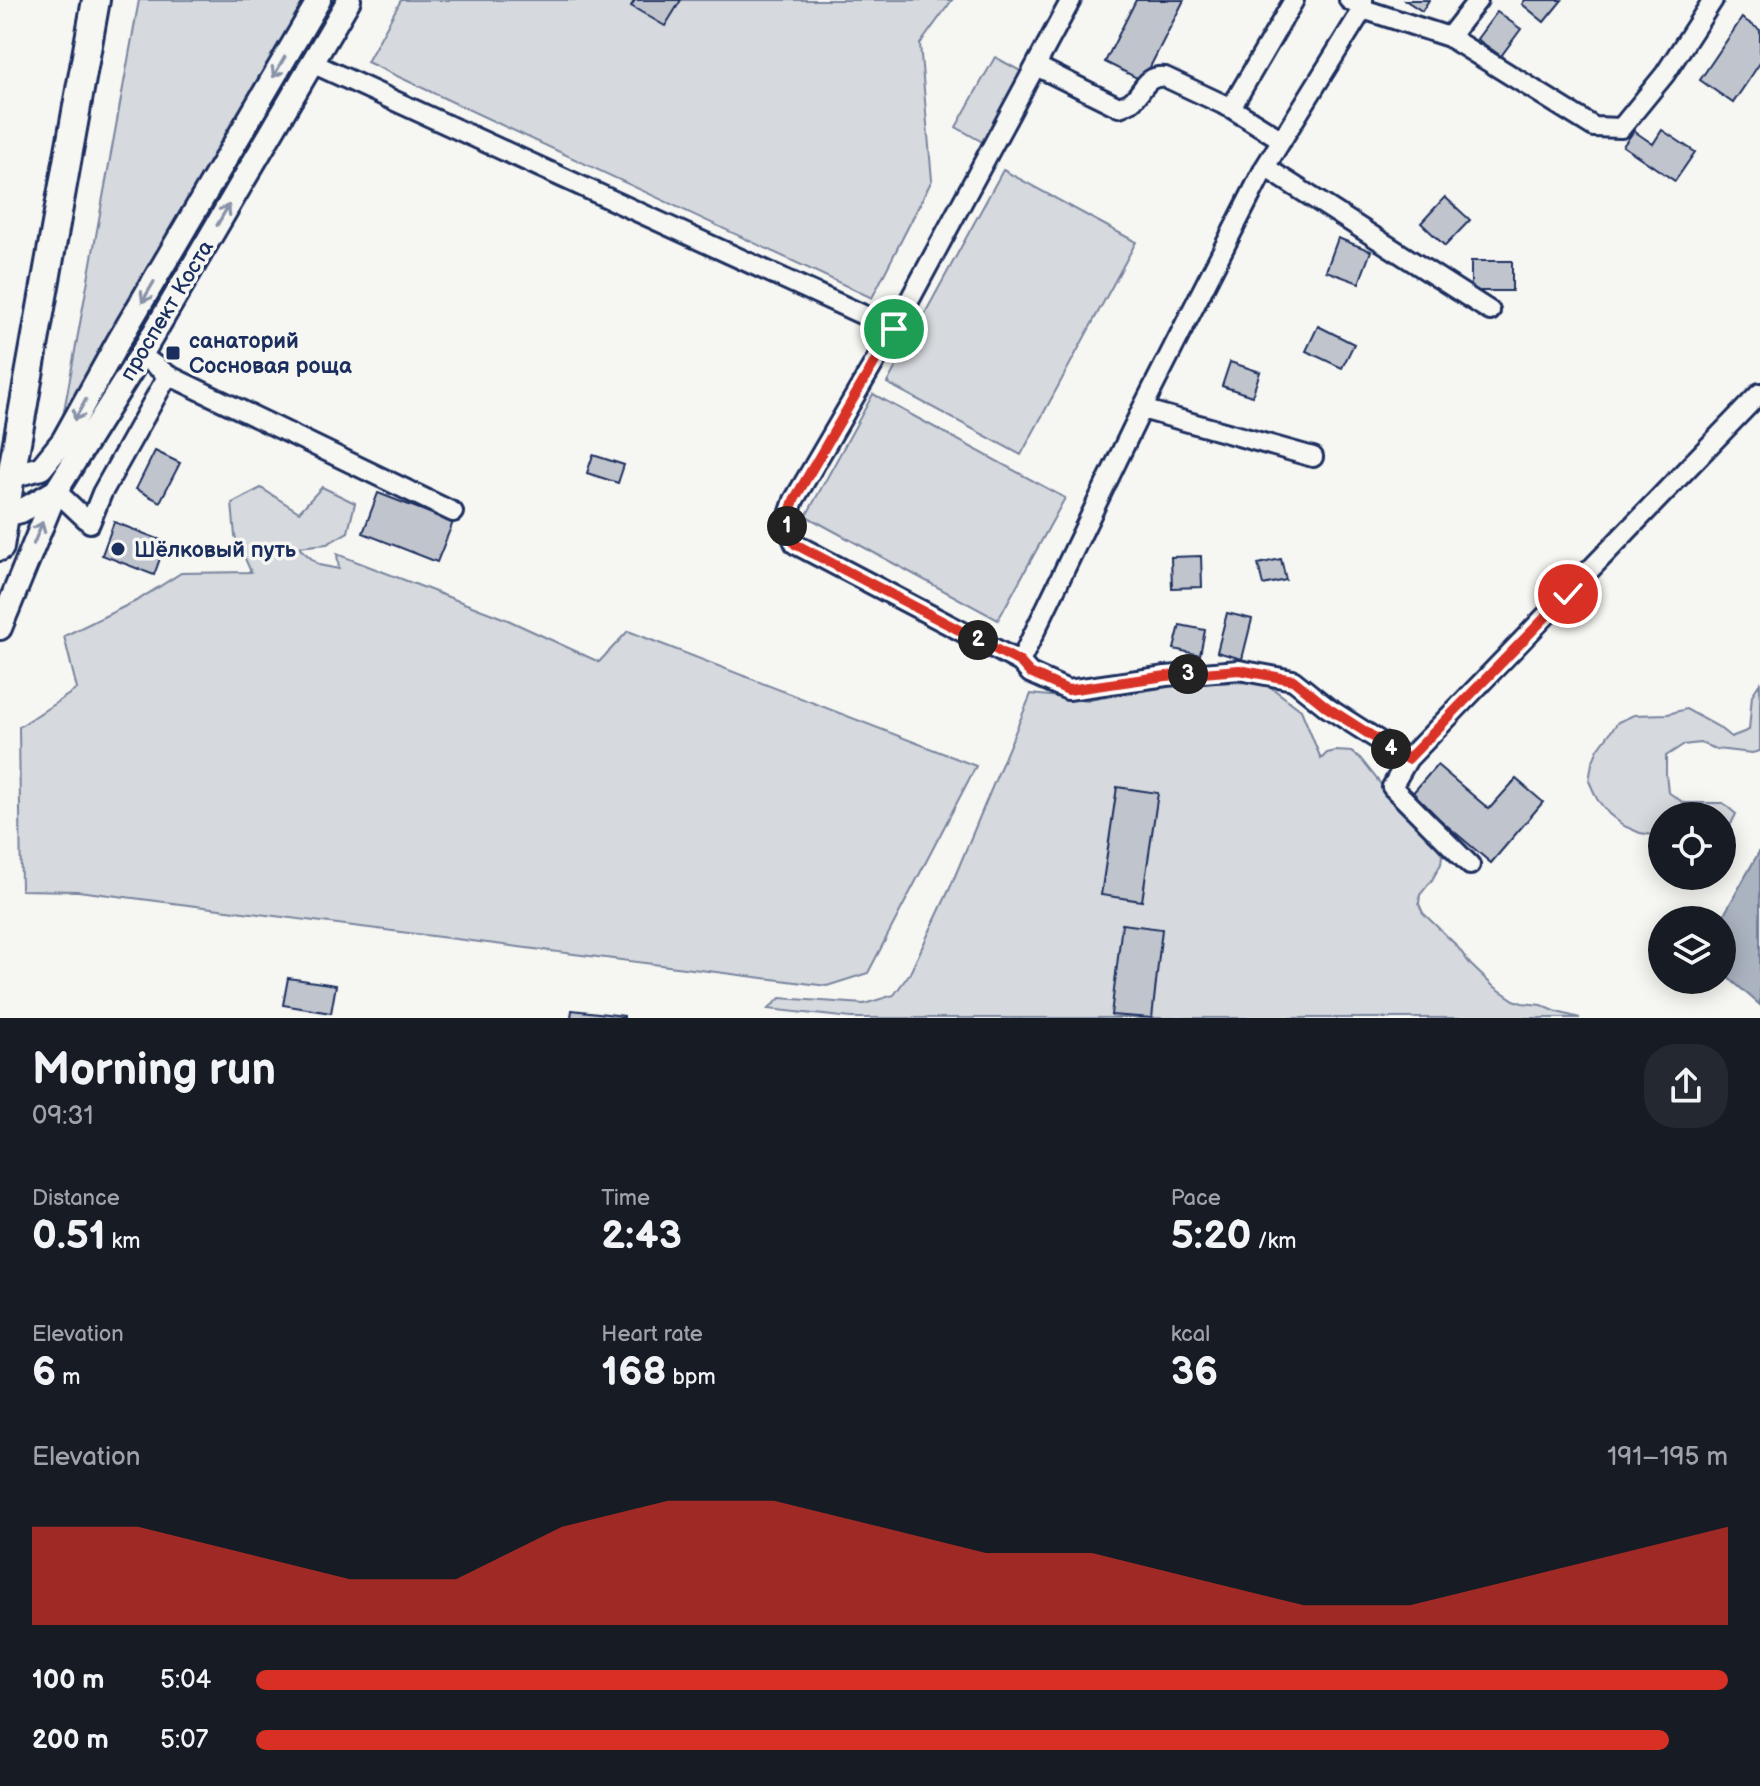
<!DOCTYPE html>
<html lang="en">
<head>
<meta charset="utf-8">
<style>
  :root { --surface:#171b24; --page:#242831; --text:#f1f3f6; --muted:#9ea1a6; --accent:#d93025 }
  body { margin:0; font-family:"Balsamiq Sans",sans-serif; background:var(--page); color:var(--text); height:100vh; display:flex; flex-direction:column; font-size:30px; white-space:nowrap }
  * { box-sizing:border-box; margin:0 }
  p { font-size:26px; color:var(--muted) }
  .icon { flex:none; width:44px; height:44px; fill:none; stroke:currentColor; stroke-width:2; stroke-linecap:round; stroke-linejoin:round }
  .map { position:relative; height:1018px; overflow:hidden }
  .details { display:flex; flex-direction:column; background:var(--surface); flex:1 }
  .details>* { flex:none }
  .buttons { position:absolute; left:1648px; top:802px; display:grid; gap:16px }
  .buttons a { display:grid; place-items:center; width:88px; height:88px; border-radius:50%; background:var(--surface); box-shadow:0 4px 20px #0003; font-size:40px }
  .pin { position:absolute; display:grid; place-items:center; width:68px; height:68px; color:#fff; margin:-34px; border:4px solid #fff; border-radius:50%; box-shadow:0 2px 8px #0007 }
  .km { position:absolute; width:40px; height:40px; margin:-20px; border-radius:50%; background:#222; color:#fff; font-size:22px; line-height:40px; text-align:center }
  .round { display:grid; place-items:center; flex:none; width:84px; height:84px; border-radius:32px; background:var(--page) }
  .head { display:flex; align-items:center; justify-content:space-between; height:136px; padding:0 32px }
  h1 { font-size:44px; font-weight:600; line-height:60px }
  .metrics { display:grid; grid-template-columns:repeat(3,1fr); gap:12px; height:136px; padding:8px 32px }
  .metrics div { display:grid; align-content:center }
  .metrics b { font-size:40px; font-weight:600 }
  .metrics small { font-size:22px; font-weight:400 }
  .metrics p { font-size:22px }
  .chart { height:224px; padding:16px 32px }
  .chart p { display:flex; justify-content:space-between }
  .chart svg { width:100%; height:144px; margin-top:8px; fill:var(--accent); opacity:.7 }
  ul { padding:0 32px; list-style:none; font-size:26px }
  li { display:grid; grid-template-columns:128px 96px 1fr; align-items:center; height:60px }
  li i { height:20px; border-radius:10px; background:var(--accent) }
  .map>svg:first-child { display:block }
  .green { fill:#d6d9dd; stroke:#78849e; stroke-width:2 }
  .water { fill:#abb2c0; stroke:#717e99; stroke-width:2 }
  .building { fill:#c0c4cd; stroke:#1b2f5e; stroke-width:2 }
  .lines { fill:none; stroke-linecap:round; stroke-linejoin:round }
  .minor-casing { stroke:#1b2f5e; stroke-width:24 }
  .major-casing { stroke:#1b2f5e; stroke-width:28 }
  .highway-casing { stroke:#1b2f5e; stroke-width:32 }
  .minor { stroke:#f6f6f2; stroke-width:18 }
  .major { stroke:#f6f6f2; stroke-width:22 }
  .highway { stroke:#f6f6f2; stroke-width:26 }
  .oneway { stroke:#8892a8 }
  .route-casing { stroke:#fff; stroke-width:16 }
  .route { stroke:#d93025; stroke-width:10 }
  .poi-dot { fill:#1b2f5e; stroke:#f6f6f2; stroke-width:3 }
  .labels { text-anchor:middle; stroke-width:7; stroke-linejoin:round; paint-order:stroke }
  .street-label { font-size:22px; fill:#1b2f5e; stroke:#f6f6f2 }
  .poi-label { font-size:22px; font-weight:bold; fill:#1b2f5e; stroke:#f6f6f2; text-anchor:start }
</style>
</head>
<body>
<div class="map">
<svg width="1760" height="1018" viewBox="0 0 1760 1018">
  <rect width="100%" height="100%" fill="#f6f6f2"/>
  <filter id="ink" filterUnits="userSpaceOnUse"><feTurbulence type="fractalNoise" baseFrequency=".0125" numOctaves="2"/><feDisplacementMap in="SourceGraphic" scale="16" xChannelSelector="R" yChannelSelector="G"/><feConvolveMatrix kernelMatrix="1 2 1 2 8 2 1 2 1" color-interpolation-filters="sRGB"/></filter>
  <g filter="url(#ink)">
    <path class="green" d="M 139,0 L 310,0 L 58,444 Z
      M 401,0 L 952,0 L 920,44 L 932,180 L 872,298 L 367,62 Z
      M 995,57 L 1026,74 L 986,144 L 956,127 Z
      M 1003,170 L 1136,242 L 1021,455 L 887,383 Z
      M 873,394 L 1065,498 L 998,620 L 806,516 Z
      M 322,487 L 355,503 L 348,532 L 327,544 L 298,547 L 319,565 L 339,569 L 337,554 L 508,620 L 599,662 L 628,631 L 976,766 L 868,973 L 827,986 L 78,891 L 21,890 L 19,727 L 77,689 L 64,636 L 138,600 L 181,573 L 251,572 L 235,536 L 232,503 L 261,488 L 299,512 Z
      M 1264,682 L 1301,710 L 1321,759 L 1327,753 L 1336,751 L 1352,752 L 1360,758 L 1384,788 L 1415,819 L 1426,835 L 1438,848 L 1442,855 L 1441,864 L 1432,880 L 1420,895 L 1419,904 L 1423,913 L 1456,945 L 1471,965 L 1492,985 L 1514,1000 L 1522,1003 L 1541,1005 L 1557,1012 L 1580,1018 L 851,1018 L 768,1009 L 780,998 L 864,1004 L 894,995 L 910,973 L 950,888 L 1031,694 L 1089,700 L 1190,683 Z
      M 1760,683 L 1760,751 L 1752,753 L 1716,749 L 1700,743 L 1683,745 L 1666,756 L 1666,774 L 1668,792 L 1684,803 L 1723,803 L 1736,814 L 1728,830 L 1722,852 L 1722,816 L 1662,816 L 1662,841 L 1659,836 L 1640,833 L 1624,826 L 1609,814 L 1597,799 L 1589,781 L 1592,763 L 1598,749 L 1618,722 L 1634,715 L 1668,714 L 1686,709 L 1717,726 L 1731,737 L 1749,730 L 1752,695 Z"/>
    <path class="water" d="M 1760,850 L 1760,1005 L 1722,972 L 1721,920 Z"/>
    <path class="building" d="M 635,0 L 681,0 L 665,26 L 631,6 Z
      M 1136,0 L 1184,0 L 1143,81 L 1105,62 Z
      M 1405,0 L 1429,0 L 1422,11 Z
      M 1525,0 L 1562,0 L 1544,22 L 1522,4 Z
      M 1497,12 L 1521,29 L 1501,56 L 1477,39 Z
      M 1742,18 L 1760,30 L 1760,63 L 1733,103 L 1700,80 Z
      M 1662,130 L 1695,152 L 1675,181 L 1623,146 L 1634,131 L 1653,144 Z
      M 1445,197 L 1470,220 L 1445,246 L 1421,223 Z
      M 1338,238 L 1371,251 L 1359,283 L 1326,271 Z
      M 1471,261 L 1512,261 L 1512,291 L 1471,291 Z
      M 1318,326 L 1354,344 L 1342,368 L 1306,351 Z
      M 1230,362 L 1260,372 L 1252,396 L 1222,386 Z
      M 155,451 L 180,463 L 160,502 L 136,489 Z
      M 593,455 L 624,465 L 618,483 L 587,473 Z
      M 378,493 L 453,522 L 437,562 L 363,533 Z
      M 114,522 L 166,542 L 154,575 L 102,555 Z
      M 1201,556 L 1202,587 L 1172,588 L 1171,557 Z
      M 1281,559 L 1286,580 L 1263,585 L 1258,564 Z
      M 1227,613 L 1252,619 L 1242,659 L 1217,652 Z
      M 1180,625 L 1205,630 L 1200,655 L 1174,649 Z
      M 1437,765 L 1489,809 L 1516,779 L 1543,802 L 1491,863 L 1411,795 Z
      M 1117,787 L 1158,793 L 1142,901 L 1101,895 Z
      M 1122,924 L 1162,929 L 1152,1018 L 1111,1015 Z
      M 288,978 L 336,985 L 331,1013 L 283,1005 Z
      M 572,1010 L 624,1016 L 624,1018 L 571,1018 Z"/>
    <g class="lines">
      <defs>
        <path id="minor" d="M 1071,0 L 894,329 L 794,500 L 786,524 L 795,544 L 1020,662 L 1142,409 L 1265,167
          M 1349,0 L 1363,9 L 1449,37 L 1594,127 L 1621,128 L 1665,74 L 1713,0
          M 1363,0 L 1363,9 L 1265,167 L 1490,311
          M 1449,37 L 1478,0
          M 312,63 L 894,329
          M 1036,66 L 1119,107 C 1124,105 1128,104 1132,101 C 1144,91 1145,75 1165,77 L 1231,108 L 1282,140
          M 1231,108 L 1294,0
          M 141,355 L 168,375 L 453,512
          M 1142,409 L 1313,457
          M 56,491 L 90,523 L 102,493 L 168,375
          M 1020,662 L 1030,673 L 1068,690 L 1166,676 L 1239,670 L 1293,680 L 1328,708 L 1408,759 L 1392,787 L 1470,865
          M 1408,759 L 1760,393"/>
        <path id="major" d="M 11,476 L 41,468 L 63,441 L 118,342 L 319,0
          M 5,515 L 21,511 L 56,491
          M 0,628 L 56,491 L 141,355 L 349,0"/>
        <path id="highway" d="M 0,547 L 11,476 L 96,0"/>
      </defs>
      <use href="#minor" class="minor-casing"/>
      <use href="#major" class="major-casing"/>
      <use href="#highway" class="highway-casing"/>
      <use href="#minor" class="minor"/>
      <use href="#major" class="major"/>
      <use href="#highway" class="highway"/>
    </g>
    <defs><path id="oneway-shaft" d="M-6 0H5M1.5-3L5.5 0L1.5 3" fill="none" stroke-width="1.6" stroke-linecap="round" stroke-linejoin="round" transform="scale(2)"/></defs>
    <g class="oneway">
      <use href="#oneway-shaft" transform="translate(279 67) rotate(120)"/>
      <use href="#oneway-shaft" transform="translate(223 215) rotate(-60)"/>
      <use href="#oneway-shaft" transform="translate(148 292) rotate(120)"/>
      <use href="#oneway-shaft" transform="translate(80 410) rotate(119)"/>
      <use href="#oneway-shaft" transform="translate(38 533) rotate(-68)"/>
    </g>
  </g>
  <g class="lines" filter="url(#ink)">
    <defs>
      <path id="route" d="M 894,329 L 794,500 L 786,524 L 795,544 L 1020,662 L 1030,673 L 1068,690 L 1166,676 L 1239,670 L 1293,680 L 1328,708 L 1408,759 L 1568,594"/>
    </defs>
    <use href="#route" class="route-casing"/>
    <use href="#route" class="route"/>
  </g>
  <g class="poi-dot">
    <rect x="165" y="345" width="16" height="16" rx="4"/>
    <circle cx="118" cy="549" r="8"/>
  </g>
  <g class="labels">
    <g class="street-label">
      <text transform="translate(166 310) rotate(-59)" y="8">проспект Коста</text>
    </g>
    <g class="poi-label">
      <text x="189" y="348">санаторий<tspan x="189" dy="25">Сосновая роща</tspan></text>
      <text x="134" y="557">Шёлковый путь</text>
    </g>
  </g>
</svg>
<div class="buttons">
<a><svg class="icon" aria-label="locate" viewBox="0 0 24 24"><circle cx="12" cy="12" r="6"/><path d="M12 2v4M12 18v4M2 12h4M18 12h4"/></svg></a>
<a><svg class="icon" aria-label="layers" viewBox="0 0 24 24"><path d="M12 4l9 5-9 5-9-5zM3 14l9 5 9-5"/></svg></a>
</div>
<div class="pin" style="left:894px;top:329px;background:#1e9e55"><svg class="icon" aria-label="arrive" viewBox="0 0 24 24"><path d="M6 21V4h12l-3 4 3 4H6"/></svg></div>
<div class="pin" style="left:1568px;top:594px;background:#d93025"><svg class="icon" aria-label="check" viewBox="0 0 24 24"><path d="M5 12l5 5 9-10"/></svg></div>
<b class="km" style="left:787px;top:526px">1</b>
<b class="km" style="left:978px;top:640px">2</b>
<b class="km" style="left:1188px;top:674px">3</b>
<b class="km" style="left:1391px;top:749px">4</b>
</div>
<section class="details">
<div class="head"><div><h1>Morning run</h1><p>09:31</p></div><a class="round"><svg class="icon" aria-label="share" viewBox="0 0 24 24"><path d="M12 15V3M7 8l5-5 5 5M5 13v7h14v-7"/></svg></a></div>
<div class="metrics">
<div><p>Distance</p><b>0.51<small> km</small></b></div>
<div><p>Time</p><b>2:43</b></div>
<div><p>Pace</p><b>5:20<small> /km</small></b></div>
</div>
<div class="metrics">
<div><p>Elevation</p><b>6<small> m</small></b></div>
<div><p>Heart rate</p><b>168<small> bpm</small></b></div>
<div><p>kcal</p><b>36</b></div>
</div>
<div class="chart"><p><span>Elevation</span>191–195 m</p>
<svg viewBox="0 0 160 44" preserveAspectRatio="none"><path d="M0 44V14L10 14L20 22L30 30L40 30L50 14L60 6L70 6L80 14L90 22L100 22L110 30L120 38L130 38L140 30L150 22L160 14V44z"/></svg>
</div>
<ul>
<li><b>100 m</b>5:04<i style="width:100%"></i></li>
<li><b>200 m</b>5:07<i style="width:96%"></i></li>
</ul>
</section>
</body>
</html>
